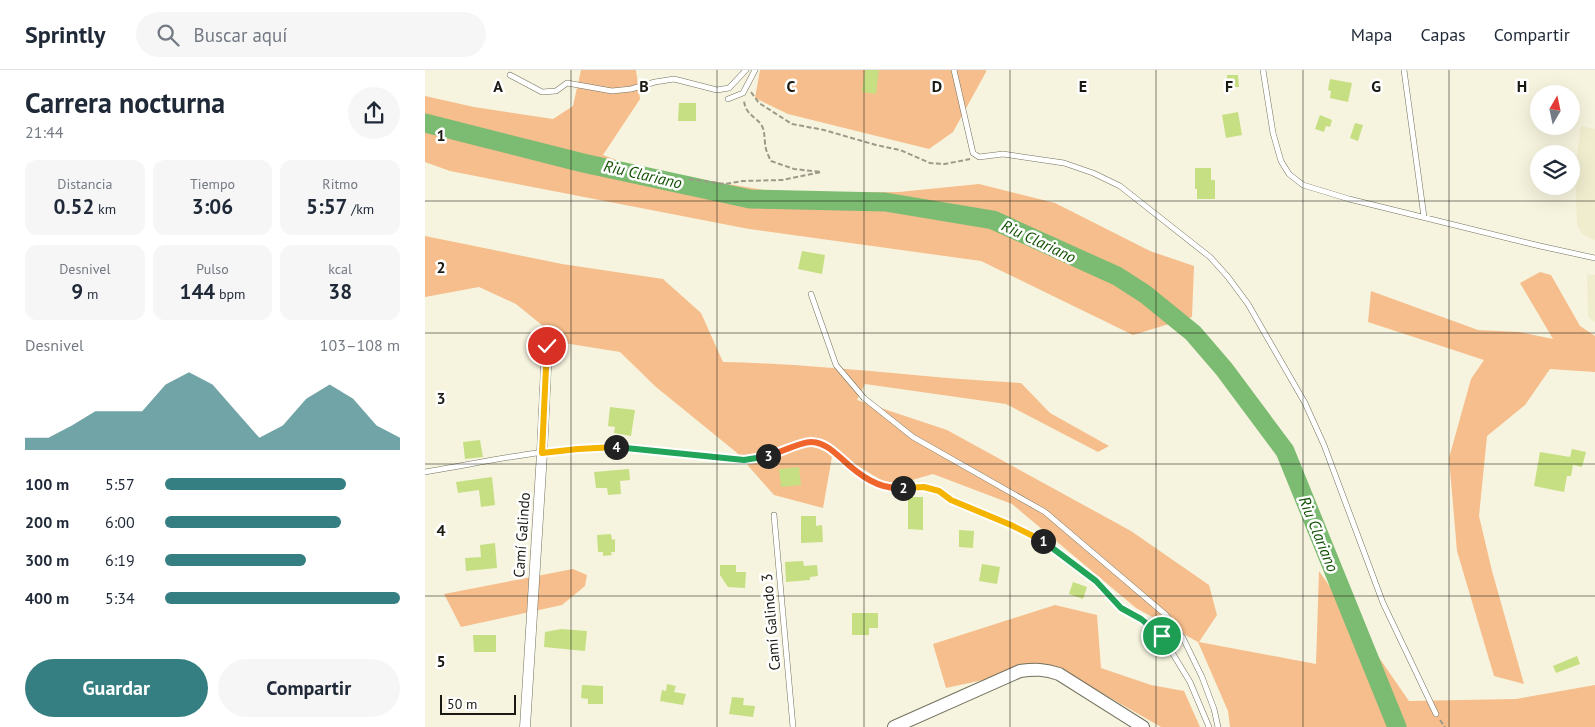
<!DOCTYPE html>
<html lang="es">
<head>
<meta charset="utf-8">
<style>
  :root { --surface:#fff; --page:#f6f6f7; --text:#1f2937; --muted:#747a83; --line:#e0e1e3; --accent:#357e81 }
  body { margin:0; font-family:"PT Sans",sans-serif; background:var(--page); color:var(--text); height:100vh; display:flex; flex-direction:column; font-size:19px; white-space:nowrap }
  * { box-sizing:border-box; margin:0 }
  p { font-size:16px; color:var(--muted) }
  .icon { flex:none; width:28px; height:28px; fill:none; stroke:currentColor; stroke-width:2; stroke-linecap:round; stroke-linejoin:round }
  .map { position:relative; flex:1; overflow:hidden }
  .drawer { display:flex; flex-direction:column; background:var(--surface); width:425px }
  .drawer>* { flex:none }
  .needle { width:32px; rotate:9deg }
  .fabs { position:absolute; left:1105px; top:15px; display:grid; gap:10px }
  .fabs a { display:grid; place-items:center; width:50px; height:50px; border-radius:50%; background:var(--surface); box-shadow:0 5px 20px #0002; font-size:25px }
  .scale { position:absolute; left:15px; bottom:12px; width:76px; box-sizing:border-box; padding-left:5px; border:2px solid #1b1a12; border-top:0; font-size:14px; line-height:18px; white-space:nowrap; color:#1b1a12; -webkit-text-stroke:4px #fff; paint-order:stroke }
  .pin { position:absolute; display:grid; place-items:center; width:42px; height:42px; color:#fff; margin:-21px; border:2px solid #fff; border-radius:50%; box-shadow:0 1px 5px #0007 }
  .km { position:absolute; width:25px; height:25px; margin:-12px; border-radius:50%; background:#222; color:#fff; font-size:14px; line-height:25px; text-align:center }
  .round { display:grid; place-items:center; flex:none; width:52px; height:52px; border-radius:26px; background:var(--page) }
  .headline { display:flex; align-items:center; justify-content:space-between; height:85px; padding:0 25px }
  h1 { font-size:28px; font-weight:600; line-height:38px }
  .metrics { display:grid; grid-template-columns:repeat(3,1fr); gap:8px; height:85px; padding:5px 25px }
  .metrics div { display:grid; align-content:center; border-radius:12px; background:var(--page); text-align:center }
  .metrics b { font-size:21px; font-weight:600 }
  .metrics small { font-size:14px; font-weight:400 }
  .metrics p { font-size:14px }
  .chart { height:140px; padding:10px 25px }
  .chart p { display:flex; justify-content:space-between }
  .chart svg { width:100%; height:90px; margin-top:5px; fill:var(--accent); opacity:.7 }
  .action { display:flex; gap:10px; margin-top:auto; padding:10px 25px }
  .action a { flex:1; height:58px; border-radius:30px; background:var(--accent); color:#fff; font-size:20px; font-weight:600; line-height:58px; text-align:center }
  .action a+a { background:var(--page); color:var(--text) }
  ul { padding:0 25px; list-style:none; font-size:16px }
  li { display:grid; grid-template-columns:80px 60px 1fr; align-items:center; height:38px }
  li i { height:12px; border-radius:6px; background:var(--accent) }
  header { display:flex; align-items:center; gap:30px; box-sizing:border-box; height:70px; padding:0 25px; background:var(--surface); border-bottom:1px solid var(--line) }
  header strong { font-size:24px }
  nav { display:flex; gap:28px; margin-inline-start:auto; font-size:18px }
  .search { width:350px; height:45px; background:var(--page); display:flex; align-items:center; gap:12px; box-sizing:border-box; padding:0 18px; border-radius:28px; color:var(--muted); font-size:19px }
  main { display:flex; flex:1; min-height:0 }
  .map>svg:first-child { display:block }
  .built { fill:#f0ecce }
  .green { fill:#f6be8c }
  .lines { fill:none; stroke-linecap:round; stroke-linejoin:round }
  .river { stroke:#7cbb72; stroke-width:19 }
  .building { fill:#c6df83 }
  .service-casing { stroke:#73715e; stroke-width:6 }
  .minor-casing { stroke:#73715e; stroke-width:11 }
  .tertiary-casing { stroke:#73715e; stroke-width:14 }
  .path { stroke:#9b9a89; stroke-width:2; stroke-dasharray:5 2.5; stroke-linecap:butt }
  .service { stroke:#fff; stroke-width:5 }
  .minor { stroke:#fff; stroke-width:10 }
  .tertiary { stroke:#fff; stroke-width:12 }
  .split-1-casing { stroke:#fff; stroke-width:10 }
  .split-2-casing { stroke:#fff; stroke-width:10 }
  .split-3-casing { stroke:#fff; stroke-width:10 }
  .split-4-casing { stroke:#fff; stroke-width:10 }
  .split-5-casing { stroke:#fff; stroke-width:10 }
  .split-1 { stroke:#22a559; stroke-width:6 }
  .split-2 { stroke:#f5b400; stroke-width:6 }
  .split-3 { stroke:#f0652b; stroke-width:6 }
  .split-4 { stroke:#22a559; stroke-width:6 }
  .split-5 { stroke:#f5b400; stroke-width:6 }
  .grid { fill:none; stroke:#1b1a12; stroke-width:1; stroke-opacity:0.55 }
  .labels { text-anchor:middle; stroke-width:5; stroke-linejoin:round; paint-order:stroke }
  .street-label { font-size:15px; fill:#1b1a12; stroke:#fff }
  .water-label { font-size:16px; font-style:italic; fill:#135205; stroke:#fff }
  .grid-label { font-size:16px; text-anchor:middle; font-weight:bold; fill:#1b1a12; stroke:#fff; stroke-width:5; stroke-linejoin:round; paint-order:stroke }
</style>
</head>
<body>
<header>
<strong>Sprintly</strong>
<div class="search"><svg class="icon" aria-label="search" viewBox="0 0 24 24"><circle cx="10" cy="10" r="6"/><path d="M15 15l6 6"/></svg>Buscar aquí</div>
<nav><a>Mapa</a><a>Capas</a><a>Compartir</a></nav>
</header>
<main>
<section class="drawer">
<div class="headline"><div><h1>Carrera nocturna</h1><p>21:44</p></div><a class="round"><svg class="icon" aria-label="share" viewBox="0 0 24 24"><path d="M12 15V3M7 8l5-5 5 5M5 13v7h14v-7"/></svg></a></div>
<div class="metrics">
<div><p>Distancia</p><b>0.52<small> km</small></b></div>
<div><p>Tiempo</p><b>3:06</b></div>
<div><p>Ritmo</p><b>5:57<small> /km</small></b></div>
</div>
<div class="metrics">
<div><p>Desnivel</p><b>9<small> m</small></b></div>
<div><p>Pulso</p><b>144<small> bpm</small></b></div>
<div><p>kcal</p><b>38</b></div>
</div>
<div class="chart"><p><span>Desnivel</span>103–108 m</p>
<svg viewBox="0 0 160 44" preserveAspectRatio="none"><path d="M0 44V38L10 38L20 32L30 25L40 25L50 25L60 12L70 6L80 12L90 25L100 38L110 32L120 19L130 12L140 19L150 32L160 38V44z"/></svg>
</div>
<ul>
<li><b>100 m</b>5:57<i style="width:77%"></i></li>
<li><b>200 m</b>6:00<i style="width:75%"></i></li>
<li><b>300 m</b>6:19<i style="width:60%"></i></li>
<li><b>400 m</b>5:34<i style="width:100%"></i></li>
</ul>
<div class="action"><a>Guardar</a><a>Compartir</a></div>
</section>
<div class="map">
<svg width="1170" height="657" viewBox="0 0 1170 657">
  <rect width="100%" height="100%" fill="#f6f4de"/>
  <path class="built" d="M 1156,56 L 1170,59 L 1170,170 L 1157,164 L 1152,155 L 1150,99 Z
    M 1162,204 L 1170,205 L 1170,252 L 1163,247 Z"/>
  <path class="green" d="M 156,0 L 211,0 L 215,29 L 178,85 L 218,100 L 357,123 L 474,122 L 554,114 L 630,133 L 725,181 L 769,196 L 767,247 L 708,265 L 556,191 L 324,159 L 25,101 L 0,92 L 0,26 L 49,37 L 128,49 L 148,36 Z
    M 335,0 L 561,0 L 561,2 L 528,62 L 504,79 L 363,44 L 330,28 Z
    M 0,166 L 137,194 L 238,209 L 276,243 L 298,292 C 398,294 497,308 596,313 L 625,343 L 684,376 L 673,382 L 581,334 L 440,314 L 432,330 L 522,360 L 706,461 L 784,515 L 792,545 L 774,572 L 891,594 L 894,501 L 984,631 L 1091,629 L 1170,615 L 1170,657 L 805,657 L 803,641 L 773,572 L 711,538 L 587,434 L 508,404 L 466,416 L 408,381 L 398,438 L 349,425 L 311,382 L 231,317 L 195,282 L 139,273 L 91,234 L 54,217 L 0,227 Z
    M 1115,202 L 1126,205 L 1155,256 L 1170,266 L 1170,302 L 1125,299 L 1100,335 L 1062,366 L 1054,446 L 1067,501 L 1099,614 L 1069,606 L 1032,481 L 1024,388 L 1046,309 L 1059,290 L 943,252 L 946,221 L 1053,260 L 1094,262 L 1128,269 L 1095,213 Z
    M 148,499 L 162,505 L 160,516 L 137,535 L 36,557 L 19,524 Z
    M 630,535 L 672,545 L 676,598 L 726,615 L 759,621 L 775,657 L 736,657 L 628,595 L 521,618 L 508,574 Z"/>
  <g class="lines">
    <path class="river" d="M 0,53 L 158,93 L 325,129 L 460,132 L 568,150 L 692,206 L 720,224 L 768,263 L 799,299 L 860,381 L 972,657"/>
  </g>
  <path class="building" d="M 440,0 L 454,0 L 451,24 L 437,22 Z
    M 802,5 L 813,5 L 814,17 L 802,17 Z
    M 905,9 L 927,13 L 923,32 L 905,28 L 906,21 L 903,20 Z
    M 254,33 L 271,33 L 271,51 L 253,51 Z
    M 813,42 L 817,65 L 801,68 L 797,45 Z
    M 895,45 L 907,50 L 905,57 L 901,56 L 899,62 L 890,59 Z
    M 930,53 L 938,55 L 933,71 L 925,68 Z
    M 770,98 L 786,98 L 786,110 L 790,110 L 790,129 L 772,129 L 772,119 L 770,119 Z
    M 377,181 L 400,185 L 397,204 L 373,199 Z
    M 185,337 L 210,340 L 206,366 L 189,363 L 190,357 L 183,356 Z
    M 55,370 L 58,387 L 40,389 L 38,372 Z
    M 1147,379 L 1161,382 L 1157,397 L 1148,395 L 1146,406 L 1142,406 L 1139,422 L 1109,416 L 1115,382 L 1145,387 Z
    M 374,397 L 376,415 L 356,417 L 354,399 Z
    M 204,399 L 205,410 L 195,411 L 196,424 L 183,425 L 182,418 L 171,418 L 169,402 Z
    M 67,407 L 70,435 L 56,437 L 54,420 L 33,423 L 31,412 Z
    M 483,427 L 498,427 L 498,460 L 483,459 Z
    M 376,446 L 391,446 L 391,456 L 397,455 L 398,472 L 376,473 Z
    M 534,460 L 549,461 L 548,478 L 534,477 Z
    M 186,464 L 187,470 L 190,469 L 190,482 L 186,482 L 187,485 L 178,486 L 178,482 L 173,482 L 172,465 Z
    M 70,473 L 72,498 L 41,501 L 40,488 L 56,487 L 55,475 Z
    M 378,491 L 379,496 L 392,495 L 393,506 L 385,507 L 385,510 L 361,512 L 360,492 Z
    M 557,494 L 575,497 L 572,514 L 554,511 Z
    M 295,495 L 311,495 L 311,502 L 321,502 L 320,518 L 303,517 L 295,505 Z
    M 648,512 L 662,517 L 658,529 L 644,524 Z
    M 427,543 L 453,543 L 453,558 L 444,558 L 444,565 L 427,565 Z
    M 136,559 L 162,561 L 160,581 L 119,577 L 120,562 Z
    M 48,565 L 71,565 L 71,582 L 49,582 Z
    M 1152,586 L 1155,594 L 1131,603 L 1128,596 Z
    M 242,614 L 251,616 L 249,622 L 261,624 L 258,635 L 235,631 L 237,620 L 241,621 Z
    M 157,615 L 178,616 L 178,634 L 163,634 L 163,629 L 156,628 Z
    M 307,627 L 319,628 L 318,635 L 330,636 L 328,647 L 304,644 Z"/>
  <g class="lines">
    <defs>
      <path id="service" d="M 529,0 L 548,83 L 554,87 L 578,84 L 639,93 L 668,103 L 695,116 L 785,187 L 803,207 L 823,234 L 880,333 L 899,375 L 958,533 L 1011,644
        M 838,0 L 848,63 L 856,91 L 864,104 L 878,115 L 924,129 L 1115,176 L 1170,188
        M 979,0 L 999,147
        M 85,5 L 117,22 L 131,21 L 142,13 L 187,21 L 206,19 L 230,12 L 249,9 L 292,20 L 304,18 L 321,0
        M 303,29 L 318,23 L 330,0
        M 386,224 L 411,295 L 439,328 L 488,367 L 620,442 L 741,545 L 758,568 L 777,607 L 789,639 L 793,657
        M 0,402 C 61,392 124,377 186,377 C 230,377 275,387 319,389 L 338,388 L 357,382 L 378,373 L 388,372 L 397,374 L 404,378 L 429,400 L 455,416 L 468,419 L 499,417 L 514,421 L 526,430 L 612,467 L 671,511 L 696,538 L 722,554 L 737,566 L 765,612 L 784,657
        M 349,445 L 368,657"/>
      <path id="minor" d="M 100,657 L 117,383 L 122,276"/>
      <path id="tertiary" d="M 469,657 L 595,601 C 610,599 620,599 634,604 L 718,657"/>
    </defs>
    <use href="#service" class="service-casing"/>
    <use href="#minor" class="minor-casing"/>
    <use href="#tertiary" class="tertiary-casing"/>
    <path class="path" d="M 326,22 L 334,33 L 367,54 L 399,60 L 451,75 L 475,80 L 505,93 L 520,94 L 545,89
      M 264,109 L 300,114 L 318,111 L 357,110 L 396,102 L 369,99 L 346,91 C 343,85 340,79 340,72 C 339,66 340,62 337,56 C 331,46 320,45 319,30
      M 1015,650 L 1020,657"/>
    <use href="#service" class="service"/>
    <use href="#minor" class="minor"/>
    <use href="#tertiary" class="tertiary"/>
  </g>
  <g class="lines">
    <defs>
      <path id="split-1" d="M 618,471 L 671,511 L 696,538 L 716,549 L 737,566"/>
      <path id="split-2" d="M 478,418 L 499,417 L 514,421 L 526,430 L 586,455 L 618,471"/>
      <path id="split-3" d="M 343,386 C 354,383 377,371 387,372 C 400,373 408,381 417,389 C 434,405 454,420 478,418"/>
      <path id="split-4" d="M 191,377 L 319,390 L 343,386"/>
      <path id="split-5" d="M 122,276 L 117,383 L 153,379 L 191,377"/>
    </defs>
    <use href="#split-1" class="split-1-casing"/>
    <use href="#split-2" class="split-2-casing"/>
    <use href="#split-3" class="split-3-casing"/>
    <use href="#split-4" class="split-4-casing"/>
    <use href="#split-5" class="split-5-casing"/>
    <use href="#split-1" class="split-1"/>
    <use href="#split-2" class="split-2"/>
    <use href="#split-3" class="split-3"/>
    <use href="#split-4" class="split-4"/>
    <use href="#split-5" class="split-5"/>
  </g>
  <path class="grid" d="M 146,0 L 146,657M 292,0 L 292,657M 439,0 L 439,657M 585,0 L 585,657M 731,0 L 731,657M 878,0 L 878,657M 1024,0 L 1024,657M 0,131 L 1170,131M 0,263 L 1170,263M 0,394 L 1170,394M 0,526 L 1170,526"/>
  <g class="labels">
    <g class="street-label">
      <text transform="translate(97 465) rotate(-86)" y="5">Camí Galindo</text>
      <text transform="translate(346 552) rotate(-95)" y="5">Camí Galindo 3</text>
    </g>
    <g class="water-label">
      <text transform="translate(218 104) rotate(13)" y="6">Riu Clariano</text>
      <text transform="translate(614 171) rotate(25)" y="6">Riu Clariano</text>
      <text transform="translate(894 464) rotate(68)" y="6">Riu Clariano</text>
    </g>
  </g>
  <g class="grid-label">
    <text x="73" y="22">A</text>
    <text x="219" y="22">B</text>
    <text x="366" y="22">C</text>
    <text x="512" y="22">D</text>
    <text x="658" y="22">E</text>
    <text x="804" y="22">F</text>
    <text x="951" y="22">G</text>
    <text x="1097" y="22">H</text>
    <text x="16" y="71">1</text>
    <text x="16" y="203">2</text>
    <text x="16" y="334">3</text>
    <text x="16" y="466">4</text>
    <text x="16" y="597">5</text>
  </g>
</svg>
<div class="fabs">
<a><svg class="needle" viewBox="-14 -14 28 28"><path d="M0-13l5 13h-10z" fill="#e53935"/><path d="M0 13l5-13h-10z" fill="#747a83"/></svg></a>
<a><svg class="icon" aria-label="layers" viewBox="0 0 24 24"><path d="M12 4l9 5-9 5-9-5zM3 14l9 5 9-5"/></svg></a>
</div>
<div class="scale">50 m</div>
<div class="pin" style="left:737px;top:566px;background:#1e9e55"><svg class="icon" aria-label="arrive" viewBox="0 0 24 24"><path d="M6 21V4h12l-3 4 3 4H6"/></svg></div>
<div class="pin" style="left:122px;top:276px;background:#d93025"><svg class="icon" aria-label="check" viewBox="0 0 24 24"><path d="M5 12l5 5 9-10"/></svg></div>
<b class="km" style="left:618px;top:471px">1</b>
<b class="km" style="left:478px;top:418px">2</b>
<b class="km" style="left:343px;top:386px">3</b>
<b class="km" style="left:191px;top:377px">4</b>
</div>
</main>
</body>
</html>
